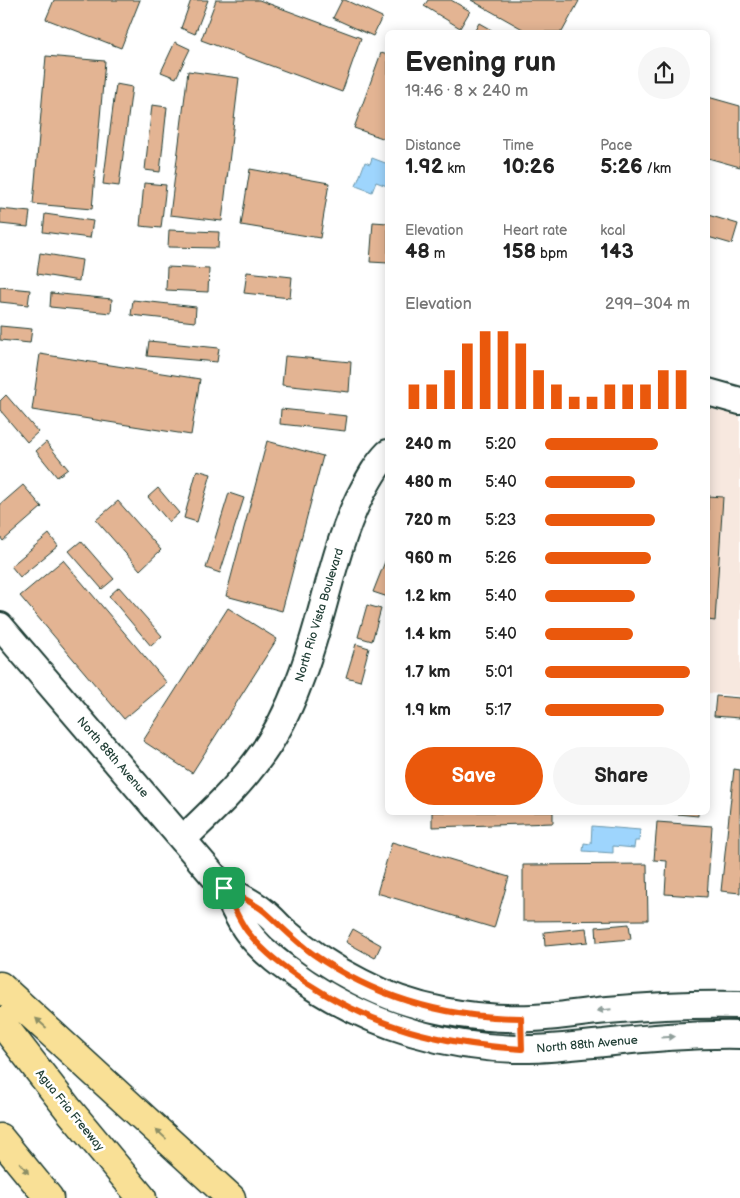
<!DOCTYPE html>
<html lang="en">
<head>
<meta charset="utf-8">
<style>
  :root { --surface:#fff; --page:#f6f6f6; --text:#222; --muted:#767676; --accent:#ea580c }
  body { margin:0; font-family:"Balsamiq Sans",sans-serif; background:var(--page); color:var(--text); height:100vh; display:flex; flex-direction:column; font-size:19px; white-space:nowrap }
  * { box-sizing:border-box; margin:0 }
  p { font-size:16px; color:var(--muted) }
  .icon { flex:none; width:28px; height:28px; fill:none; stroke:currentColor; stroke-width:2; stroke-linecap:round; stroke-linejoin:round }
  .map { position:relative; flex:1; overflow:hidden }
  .drawer { position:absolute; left:385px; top:30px; width:325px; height:785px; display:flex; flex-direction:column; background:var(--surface); border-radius:8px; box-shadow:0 2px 12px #0003 }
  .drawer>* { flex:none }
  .pin { position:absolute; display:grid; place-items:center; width:42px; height:42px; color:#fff; margin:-21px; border-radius:10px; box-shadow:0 2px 8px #0006 }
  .round { display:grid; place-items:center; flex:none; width:52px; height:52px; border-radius:26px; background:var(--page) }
  .overview { display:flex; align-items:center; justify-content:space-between; height:85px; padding:0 20px }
  h1 { font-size:28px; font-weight:700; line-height:38px }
  .figures { display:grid; grid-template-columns:repeat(3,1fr); gap:8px; height:85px; padding:5px 20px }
  .figures div { display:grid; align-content:center }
  .figures b { font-size:21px; font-weight:700 }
  .figures small { font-size:14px; font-weight:400 }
  .figures p { font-size:14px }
  .chart { height:140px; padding:10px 20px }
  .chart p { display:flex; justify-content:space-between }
  .chart svg { width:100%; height:90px; margin-top:5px; stroke:var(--accent); stroke-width:6 }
  .cta { display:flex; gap:10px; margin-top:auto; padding:10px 20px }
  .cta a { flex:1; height:58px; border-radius:30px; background:var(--accent); color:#fff; font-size:20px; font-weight:700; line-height:58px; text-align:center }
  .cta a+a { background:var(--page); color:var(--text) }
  ul { padding:0 20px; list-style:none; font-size:16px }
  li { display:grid; grid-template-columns:80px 60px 1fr; align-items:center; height:38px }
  li i { height:12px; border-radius:6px; background:var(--accent) }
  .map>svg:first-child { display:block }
  .built { fill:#f7e8df }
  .water { fill:#9ed5fd; stroke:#6b98ad }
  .building { fill:#e3b493; stroke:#1f3d34 }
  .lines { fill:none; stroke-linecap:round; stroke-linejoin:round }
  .minor-casing { stroke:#1f3d34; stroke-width:30 }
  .highway-casing { stroke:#1f3d34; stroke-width:31 }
  .minor { stroke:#fff; stroke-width:26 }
  .highway { stroke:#f9e096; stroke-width:28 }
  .oneway { fill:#8f9e9a }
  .oneway2 { fill:#8c8e65 }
  .route-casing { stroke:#fff; stroke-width:10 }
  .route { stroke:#ea580c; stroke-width:6 }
  .labels { text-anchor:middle; stroke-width:5; stroke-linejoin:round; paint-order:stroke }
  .street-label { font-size:12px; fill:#1f3d34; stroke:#fff }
</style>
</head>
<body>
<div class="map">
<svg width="740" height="1198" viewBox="0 0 740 1198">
  <rect width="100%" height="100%" fill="#fff"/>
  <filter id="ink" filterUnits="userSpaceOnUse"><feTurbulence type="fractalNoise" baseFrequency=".02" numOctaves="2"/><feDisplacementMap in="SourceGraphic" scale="10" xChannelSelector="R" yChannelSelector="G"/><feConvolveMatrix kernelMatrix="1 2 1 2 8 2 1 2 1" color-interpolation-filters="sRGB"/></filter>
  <g filter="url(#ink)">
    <path class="built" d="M 708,407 L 740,414 L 740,696 L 708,693 Z"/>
    <path class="water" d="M 372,158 L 388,164 L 387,186 L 376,182 L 372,192 L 356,186 L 365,162 L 370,164 Z
      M 592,826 L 640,830 L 639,841 L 635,841 L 634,848 L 613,846 L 613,853 L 583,851 L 584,843 L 591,844 Z"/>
    <path class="building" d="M 54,0 L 140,0 L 121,48 L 46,19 Z
      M 191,0 L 208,0 L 195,34 L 181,28 Z
      M 216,0 L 259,0 L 361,38 L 342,92 L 201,40 Z
      M 342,0 L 345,0 L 382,17 L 373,36 L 333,18 Z
      M 428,0 L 451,0 L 470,11 L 460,28 L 424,6 Z
      M 471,0 L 576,0 L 579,1 L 562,32 L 528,32 Z
      M 479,23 L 495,32 L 474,32 Z
      M 175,42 L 190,49 L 176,78 L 161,72 Z
      M 381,53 L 388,55 L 388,140 L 354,128 Z
      M 46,56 L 105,61 L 92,209 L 33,204 Z
      M 188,71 L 239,78 L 222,221 L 170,215 Z
      M 116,84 L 132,87 L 119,186 L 103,184 Z
      M 708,97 L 740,106 L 740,167 L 708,158 Z
      M 152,105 L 167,107 L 160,172 L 145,170 Z
      M 250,169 L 329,183 L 320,238 L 241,225 Z
      M 144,183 L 166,185 L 161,228 L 140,226 Z
      M 0,209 L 30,212 L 28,227 L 0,224 Z
      M 45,214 L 93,221 L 90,238 L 43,232 Z
      M 708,215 L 738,224 L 732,244 L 708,237 Z
      M 373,222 L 388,223 L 388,263 L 370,262 Z
      M 169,230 L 219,232 L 218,248 L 168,247 Z
      M 40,253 L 82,260 L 79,281 L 37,274 Z
      M 167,267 L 209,269 L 208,292 L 166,290 Z
      M 247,272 L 292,277 L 290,298 L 244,293 Z
      M 0,287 L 30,290 L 28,305 L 0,302 Z
      M 51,293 L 112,299 L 111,313 L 50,307 Z
      M 133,300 L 196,307 L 195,322 L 131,315 Z
      M 0,326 L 32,329 L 30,343 L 0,340 Z
      M 149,341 L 219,348 L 217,362 L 147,356 Z
      M 40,354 L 200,379 L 191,435 L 32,410 Z
      M 285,356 L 351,362 L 349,392 L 282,385 Z
      M 6,395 L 38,432 L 27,442 L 0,410 L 0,401 Z
      M 281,409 L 347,416 L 345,431 L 280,424 Z
      M 267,441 L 323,456 L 282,611 L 226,596 Z
      M 46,442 L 68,469 L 57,477 L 36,451 Z
      M 197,470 L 211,474 L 197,522 L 184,518 Z
      M 23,485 L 42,507 L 3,541 L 0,537 L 0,505 Z
      M 158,488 L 179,513 L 169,522 L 148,497 Z
      M 229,493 L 244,498 L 220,573 L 206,568 Z
      M 708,496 L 723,497 L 715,621 L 708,620 Z
      M 118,501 L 161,550 L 140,570 L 96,520 Z
      M 49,534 L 58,546 L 20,577 L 11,566 Z
      M 81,541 L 114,579 L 102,589 L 69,551 Z
      M 388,554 L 388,597 L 373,592 Z
      M 63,560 L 167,683 L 124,719 L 20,596 Z
      M 119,587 L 162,636 L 151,646 L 109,596 Z
      M 367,605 L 381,609 L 372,641 L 358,637 Z
      M 228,608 L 277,639 L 192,773 L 143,741 Z
      M 356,644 L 369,648 L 360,681 L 346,677 Z
      M 716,696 L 740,698 L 740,718 L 714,716 Z
      M 734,769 L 740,770 L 740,893 L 721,891 Z
      M 432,812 L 553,812 L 553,823 L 432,827 Z
      M 655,812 L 698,812 L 698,816 Z
      M 657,822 L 712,826 L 707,897 L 665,894 L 667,861 L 654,860 Z
      M 392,842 L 509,877 L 494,928 L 377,893 Z
      M 647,864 L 648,920 L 523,921 L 523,865 Z
      M 629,924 L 631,939 L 597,942 L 596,927 Z
      M 586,928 L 588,942 L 545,946 L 544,932 Z
      M 353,929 L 381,945 L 375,958 L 346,942 Z"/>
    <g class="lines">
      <defs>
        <path id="minor" d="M 708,392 L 740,401
          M 0,626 L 224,888 C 231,902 238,919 247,931 C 263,953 285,968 307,983 C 372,1026 450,1050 529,1049 C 554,1049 579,1045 604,1043 C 649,1038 694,1034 740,1035
          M 183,839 C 209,814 235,790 256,762 C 274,739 289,709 299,682 C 323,622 331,556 359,498 C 367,483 375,466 388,453
          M 224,888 C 237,895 252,902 263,911 C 270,916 276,923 282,929 C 306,950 332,968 360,982 C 412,1010 474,1020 533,1018 C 558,1017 583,1012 608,1010 C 652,1006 696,1004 740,1005"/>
        <path id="highway" d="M 0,986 L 231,1198
          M 0,1021 L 69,1110 L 142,1198
          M 0,1138 L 49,1198"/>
      </defs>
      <use href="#minor" class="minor-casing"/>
      <use href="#highway" class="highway-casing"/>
      <use href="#minor" class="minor"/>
      <use href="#highway" class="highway"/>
    </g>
    <defs><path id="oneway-solid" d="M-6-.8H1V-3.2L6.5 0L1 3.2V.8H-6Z" transform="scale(1.25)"/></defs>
    <g class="oneway">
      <use href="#oneway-solid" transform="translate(604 1010) rotate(174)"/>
      <use href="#oneway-solid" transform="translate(668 1037) rotate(-3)"/>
    </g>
    <g class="oneway2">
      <use href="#oneway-solid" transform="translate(41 1023) rotate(-138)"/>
      <use href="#oneway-solid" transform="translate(161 1134) rotate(-137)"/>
      <use href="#oneway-solid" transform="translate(24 1168) rotate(51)"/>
    </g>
  </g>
  <g class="lines" filter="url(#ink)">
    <defs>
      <path id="route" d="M 224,888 C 237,895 252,902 264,911 C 280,925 295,941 313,954 C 376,998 444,1018 521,1018 L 522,1049 C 442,1044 375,1028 307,983 C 285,968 264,953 247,931 C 238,919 232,902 224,888 Z"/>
    </defs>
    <use href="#route" class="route-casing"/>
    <use href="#route" class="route"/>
  </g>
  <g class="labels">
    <g class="street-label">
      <text transform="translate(319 615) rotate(-73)" y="4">North Rio Vista Boulevard</text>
      <text transform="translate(113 757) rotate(49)" y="4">North 88th Avenue</text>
      <text transform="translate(587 1044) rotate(-5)" y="4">North 88th Avenue</text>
      <text transform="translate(70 1110) rotate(51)" y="4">Agua Fria Freeway</text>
    </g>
  </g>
</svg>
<div class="pin" style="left:224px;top:888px;background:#1e9e55"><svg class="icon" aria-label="arrive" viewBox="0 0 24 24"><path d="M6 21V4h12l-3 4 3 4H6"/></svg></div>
<section class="drawer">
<div class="overview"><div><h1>Evening run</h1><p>19:46 · 8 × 240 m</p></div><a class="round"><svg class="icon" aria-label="share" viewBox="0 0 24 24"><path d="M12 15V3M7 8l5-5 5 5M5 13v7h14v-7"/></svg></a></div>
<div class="figures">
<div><p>Distance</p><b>1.92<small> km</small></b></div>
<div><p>Time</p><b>10:26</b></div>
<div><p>Pace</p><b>5:26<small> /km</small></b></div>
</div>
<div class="figures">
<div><p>Elevation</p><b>48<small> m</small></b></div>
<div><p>Heart rate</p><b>158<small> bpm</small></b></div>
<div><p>kcal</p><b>143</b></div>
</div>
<div class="chart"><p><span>Elevation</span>299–304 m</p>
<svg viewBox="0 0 160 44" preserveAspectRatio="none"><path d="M5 44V32M15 44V32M25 44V25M35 44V12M45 44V6M55 44V6M65 44V12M75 44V25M85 44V32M95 44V38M105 44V38M115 44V32M125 44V32M135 44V32M145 44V25M155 44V25"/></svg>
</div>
<ul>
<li><b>240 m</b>5:20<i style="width:78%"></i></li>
<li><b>480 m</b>5:40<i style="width:62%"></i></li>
<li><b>720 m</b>5:23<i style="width:76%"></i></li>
<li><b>960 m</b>5:26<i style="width:73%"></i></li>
<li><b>1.2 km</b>5:40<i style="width:62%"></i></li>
<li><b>1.4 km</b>5:40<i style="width:61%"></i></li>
<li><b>1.7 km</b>5:01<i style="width:100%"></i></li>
<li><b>1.9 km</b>5:17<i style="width:82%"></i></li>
</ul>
<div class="cta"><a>Save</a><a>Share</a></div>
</section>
</div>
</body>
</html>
